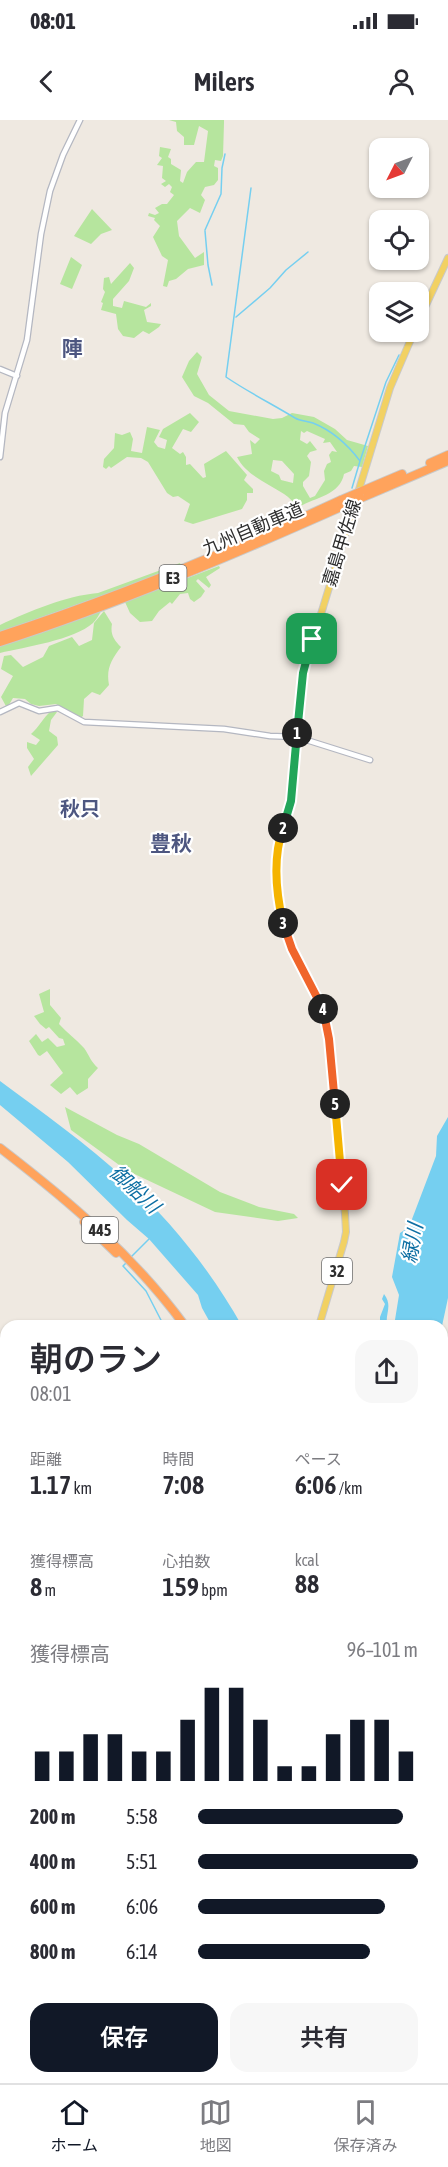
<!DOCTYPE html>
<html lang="ja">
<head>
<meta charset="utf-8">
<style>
  :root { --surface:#fff; --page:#f7f7f7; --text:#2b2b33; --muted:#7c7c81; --line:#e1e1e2; --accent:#111827 }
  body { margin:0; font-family:"Asap Condensed","Noto Sans JP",sans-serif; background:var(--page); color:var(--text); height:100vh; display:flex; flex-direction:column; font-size:22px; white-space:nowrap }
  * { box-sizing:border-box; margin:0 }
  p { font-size:20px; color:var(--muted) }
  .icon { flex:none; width:33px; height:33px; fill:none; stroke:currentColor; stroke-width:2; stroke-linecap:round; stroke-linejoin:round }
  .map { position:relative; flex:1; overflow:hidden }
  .details { position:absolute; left:0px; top:1200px; width:448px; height:764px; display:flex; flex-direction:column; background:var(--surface); border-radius:18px 18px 0 0; box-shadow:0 2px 4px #0004 }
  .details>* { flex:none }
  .needle { width:39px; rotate:228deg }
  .fabs { position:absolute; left:369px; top:18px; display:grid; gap:12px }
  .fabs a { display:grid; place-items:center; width:60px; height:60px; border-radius:12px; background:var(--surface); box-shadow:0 2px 4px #0004; font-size:30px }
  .pin { position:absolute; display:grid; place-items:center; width:51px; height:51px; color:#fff; margin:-26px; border-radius:12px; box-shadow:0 3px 9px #0006 }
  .km { position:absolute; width:30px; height:30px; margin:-15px; border-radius:50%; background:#222; color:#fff; font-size:16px; line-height:30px; text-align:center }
  .round { display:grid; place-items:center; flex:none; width:63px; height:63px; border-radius:18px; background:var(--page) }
  .summary { display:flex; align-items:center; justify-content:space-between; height:102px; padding:0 30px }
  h1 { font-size:33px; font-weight:600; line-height:45px }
  .metrics { display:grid; grid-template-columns:repeat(3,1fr); gap:9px; height:102px; padding:6px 30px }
  .metrics div { display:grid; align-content:center }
  .metrics b { font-size:26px; font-weight:600 }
  .metrics small { font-size:16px; font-weight:400 }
  .metrics p { font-size:16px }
  .chart { height:168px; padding:12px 30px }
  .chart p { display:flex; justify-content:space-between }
  .chart svg { width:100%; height:108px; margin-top:6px; stroke:var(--accent); stroke-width:6 }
  .button { display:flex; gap:12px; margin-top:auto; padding:12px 30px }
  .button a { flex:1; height:69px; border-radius:18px; background:var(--accent); color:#fff; font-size:24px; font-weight:600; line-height:69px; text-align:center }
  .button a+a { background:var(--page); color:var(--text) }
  ul { padding:0 30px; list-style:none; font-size:20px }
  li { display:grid; grid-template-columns:96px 72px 1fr; align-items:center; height:45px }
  li i { height:15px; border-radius:8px; background:var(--accent) }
  .status { display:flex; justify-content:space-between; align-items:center; height:42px; padding:0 30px; background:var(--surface); direction:ltr }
  .status svg { height:16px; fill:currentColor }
  header { display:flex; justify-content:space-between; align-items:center; height:78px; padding:0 30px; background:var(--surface); font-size:27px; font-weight:600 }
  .menu { display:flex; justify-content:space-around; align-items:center; height:84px; border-top:2px solid var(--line); background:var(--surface); font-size:16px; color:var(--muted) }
  .menu a { display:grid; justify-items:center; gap:3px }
  .menu .active { color:var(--accent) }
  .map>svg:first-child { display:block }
  .green { fill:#b6e59e; fill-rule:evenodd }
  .water { fill:#75cff0 }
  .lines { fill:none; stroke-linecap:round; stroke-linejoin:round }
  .stream { stroke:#75cff0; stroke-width:1.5 }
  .minor-casing { stroke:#b4b7c1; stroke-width:7 }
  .major-casing { stroke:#c9c9c9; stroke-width:8 }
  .highway-casing { stroke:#c9c9c9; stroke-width:10 }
  .minor { stroke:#fff; stroke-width:4.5 }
  .major { stroke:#f2d163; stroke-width:6 }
  .highway { stroke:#ffa35c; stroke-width:8 }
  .highway-bridge-casing { stroke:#c9c9c9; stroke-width:10; stroke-linecap:butt }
  .highway-bridge { stroke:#ffa35c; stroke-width:8 }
  .split-1-casing { stroke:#fff; stroke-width:12 }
  .split-2-casing { stroke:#fff; stroke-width:12 }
  .split-3-casing { stroke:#fff; stroke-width:12 }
  .split-4-casing { stroke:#fff; stroke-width:12 }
  .split-5-casing { stroke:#fff; stroke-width:12 }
  .split-6-casing { stroke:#fff; stroke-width:12 }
  .split-1 { stroke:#22a559; stroke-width:8 }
  .split-2 { stroke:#22a559; stroke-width:8 }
  .split-3 { stroke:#f5b400; stroke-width:8 }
  .split-4 { stroke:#f0652b; stroke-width:8 }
  .split-5 { stroke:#f0652b; stroke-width:8 }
  .split-6 { stroke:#f5b400; stroke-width:8 }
  .labels { text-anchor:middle; stroke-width:4.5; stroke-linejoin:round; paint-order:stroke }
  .shield { fill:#fff; stroke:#6d6d6d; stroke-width:1.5 }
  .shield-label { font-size:16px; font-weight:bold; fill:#2e2e2e }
  .street-label { font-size:18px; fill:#2e2e2e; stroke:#fff }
  .neighbourhood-label { font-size:20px; font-weight:bold; fill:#4d5680; stroke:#fff }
  .water-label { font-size:20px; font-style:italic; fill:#0d6fa3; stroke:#fff }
  .quarter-label { font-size:21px; font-weight:bold; fill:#4d5680; stroke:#fff }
</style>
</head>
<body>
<div class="status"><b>08:01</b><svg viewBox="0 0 49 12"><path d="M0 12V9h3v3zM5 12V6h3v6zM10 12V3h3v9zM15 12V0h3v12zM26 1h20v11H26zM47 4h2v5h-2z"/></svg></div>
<header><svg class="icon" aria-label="back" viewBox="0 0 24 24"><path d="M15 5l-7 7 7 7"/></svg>Milers<svg class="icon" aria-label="person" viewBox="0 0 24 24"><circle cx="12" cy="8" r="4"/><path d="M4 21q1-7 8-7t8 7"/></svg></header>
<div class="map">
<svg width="448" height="1963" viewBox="0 0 448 1963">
  <rect width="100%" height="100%" fill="#efe9e1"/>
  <path class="green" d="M 169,0 L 224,0 L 224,3 L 223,36 L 221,41 L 215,40 L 214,46 L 218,48 L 218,60 L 214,65 L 205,67 L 201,75 L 205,80 L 200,93 L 190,88 L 177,101 L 179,116 L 195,138 L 204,132 L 204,145 L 188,149 L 176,159 L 169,161 L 167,167 L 163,166 L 168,140 L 162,136 L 153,117 L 160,106 L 154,100 L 155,98 L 148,96 L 149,93 L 155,95 L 159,93 L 155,88 L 162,84 L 167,84 L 174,75 L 170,72 L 172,67 L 169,64 L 165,67 L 161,64 L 166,61 L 162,58 L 163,46 L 157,45 L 162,38 L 159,36 L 160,27 L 171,29 L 168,37 L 171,39 L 171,44 L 181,50 L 180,61 L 183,63 L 187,52 L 196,42 L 204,42 L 208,11 L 199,6 L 194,25 L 184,25 L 184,17 L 177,11 L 176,2 Z
    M 92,89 L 112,110 L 101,114 L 91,124 L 74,116 Z
    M 71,137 L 82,145 L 72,169 L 60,164 Z
    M 130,143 L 134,148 L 129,161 L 113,179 L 113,186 L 122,188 L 124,181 L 146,187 L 151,183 L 151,186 L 144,190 L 147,202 L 161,204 L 159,207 L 149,214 L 143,211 L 134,218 L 123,216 L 118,209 L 116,194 L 101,190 L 103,183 L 101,182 L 105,172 L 103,169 L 104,158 L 109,157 L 111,164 Z
    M 197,232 L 202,237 L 197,254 L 209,275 L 229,291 L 273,299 L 282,298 L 292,293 L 314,297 L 335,309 L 347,320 L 368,326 L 362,347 L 354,346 L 351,351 L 344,354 C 340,375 316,377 299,387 C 294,383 289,377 284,374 C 267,363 246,355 237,337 L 252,334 L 250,320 L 255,324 L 260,319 L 249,312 L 244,305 L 234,304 L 208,283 L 194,276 L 182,257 L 189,241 ZM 307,311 L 325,319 L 323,323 L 330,322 L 337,332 L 332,331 L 329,335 L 331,342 L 327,344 L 324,351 L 325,360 L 315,376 L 310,378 L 303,366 L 303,362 L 309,356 L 311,342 L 307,336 L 310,332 L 317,330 L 310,321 L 307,324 L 300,320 L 301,311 L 304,313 ZM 273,340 L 282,341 L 294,354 L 293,363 L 281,360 L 279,355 L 271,351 Z
    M 190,293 L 199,302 L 191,312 L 183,309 L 172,328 L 180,334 L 183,332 L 186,337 L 186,345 L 190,344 L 203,358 L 206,357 L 204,344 L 226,331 L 247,355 L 244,360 L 253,369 L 253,373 L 247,373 L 247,380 L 242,389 L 193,404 L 184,401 L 190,384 L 178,376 L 173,377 L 167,373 L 148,342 L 141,338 L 127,337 L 111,348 L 109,346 L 106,349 L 103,347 L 104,339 L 114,328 L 115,313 L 122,315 L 130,312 L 133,319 L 131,331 L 142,333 L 147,307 L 160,310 L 154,322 L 158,327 L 165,329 L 167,320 L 159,317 L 163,309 Z
    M 180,443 L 181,445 L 143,461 L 0,512 L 0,505 C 30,491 65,476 98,473 Z
    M 219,446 L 220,448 L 206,457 L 211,465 L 209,468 L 198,459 L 196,461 L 205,471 L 201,477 L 194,482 L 190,479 L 188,473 L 180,474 L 172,484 L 170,482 L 159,491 L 152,501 L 140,502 L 130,493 L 125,482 Z
    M 101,491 C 99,495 96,500 93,503 C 74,520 25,527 0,533 L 0,525 Z
    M 104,491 L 112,504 C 110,514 114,520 121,527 C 111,540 106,549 109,565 L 100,575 L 92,572 L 84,579 L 83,596 L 80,598 L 56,584 L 39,586 L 31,584 L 25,579 L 13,578 L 7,588 L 1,577 L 13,556 L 1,549 L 4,536 L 11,535 L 23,547 L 43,537 L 49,526 L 72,517 L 79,526 L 92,520 L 94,503 Z
    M 51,591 L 57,592 L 51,600 L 49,611 L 57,617 L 58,625 L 31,656 L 28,647 L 34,639 L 27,628 L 27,622 L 36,625 L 40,620 L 31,614 C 39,607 43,598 51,591 Z
    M 50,869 L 50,885 L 61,898 L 59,904 C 67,913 76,919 84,928 C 89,935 91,942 98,948 L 88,959 L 88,968 L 77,975 L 70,967 L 61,974 L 50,965 L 63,953 L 47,931 L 40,936 L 38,935 L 29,921 L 36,914 L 42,922 L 48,918 L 57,927 L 65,925 L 63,919 L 59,918 L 49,907 L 46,909 L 40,904 L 34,896 L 44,892 L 39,874 Z
    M 65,987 L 117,1015 L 139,1024 L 220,1072 L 259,1087 L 294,1094 L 298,1098 L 278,1101 L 215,1092 L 126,1050 L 71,1010 Z
    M 443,1393 L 448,1400 L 448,1544 L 442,1521 Z"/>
  <path class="water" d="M 0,961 C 42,992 87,1024 126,1060 C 172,1102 211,1151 242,1206 L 212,1206 L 202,1188 L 198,1175 L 149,1119 L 127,1100 L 68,1042 L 0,985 Z
    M 448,997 L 448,1178 L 442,1206 L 394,1206 L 399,1175 L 392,1157 L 400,1113 L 409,1107 L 436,1036 L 437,1016 Z
    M 384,1174 C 393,1186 385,1193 387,1206 L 380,1206 L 380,1197 L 385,1184 L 382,1179 Z
    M 443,1535 L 448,1555 L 448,1680 L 442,1674 Z"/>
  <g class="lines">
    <path class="stream" d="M 251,68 L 226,257 C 248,272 272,284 295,298 C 300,301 307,301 313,303 C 333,311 348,325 360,341 L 352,368
      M 205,110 L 221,74 L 222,48 L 225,34
      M 205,111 L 208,145 L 212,165
      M 236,197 L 270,168 L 286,150 L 308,132
      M 360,341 L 386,262 L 399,235
      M 130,1138 L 150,1118
      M 127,1142 L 123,1146 L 146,1171 L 164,1206"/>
    <defs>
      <path id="minor" d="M 0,249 L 17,256
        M 0,337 L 5,293 L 27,220 L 41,114 L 50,71 L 63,35 L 80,0
        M 0,592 L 19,583 L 39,591 L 58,588 L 84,602 L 224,609 L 270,616 L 297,617 L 370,640
        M 0,1570 L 6,1573
        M 371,1958 L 380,1963
        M 324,1963 L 326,1958"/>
      <path id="major" d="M 418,202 L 448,138
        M 319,1206 L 344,1122 L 346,1112 L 345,1094 L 327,906 L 317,873 L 293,829 L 284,807 L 278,764 L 277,735 L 278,724 L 291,681 L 303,553 L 390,268 L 414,212
        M 442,1728 L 448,1739"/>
      <path id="highway" d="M 430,343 L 448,335
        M 362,371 L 402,354
        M 361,378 L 448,341
        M 0,516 C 116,478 230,431 341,380
        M 0,522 C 117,484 231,436 343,386
        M 0,1028 C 69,1081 134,1136 185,1206
        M 84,1102 L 116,1133
        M 296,1963 L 297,1958"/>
    </defs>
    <use href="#minor" class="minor-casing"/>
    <use href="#major" class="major-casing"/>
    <use href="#highway" class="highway-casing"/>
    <use href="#minor" class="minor"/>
    <use href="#major" class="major"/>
    <use href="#highway" class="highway"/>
    <defs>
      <path id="highway-bridge" d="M 341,380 L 362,371
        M 343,386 L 361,378"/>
    </defs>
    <use href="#highway-bridge" class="highway-bridge-casing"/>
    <use href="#highway-bridge" class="highway-bridge"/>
  </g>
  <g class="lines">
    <defs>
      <path id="split-1" d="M 297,613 L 303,553 L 312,519"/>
      <path id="split-2" d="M 283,708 L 291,681 L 297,613"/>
      <path id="split-3" d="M 283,803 C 276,773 273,737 283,708"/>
      <path id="split-4" d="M 283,803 L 292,829 L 323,889"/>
      <path id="split-5" d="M 323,889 L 329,919 L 335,984"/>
      <path id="split-6" d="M 335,984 L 342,1065"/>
    </defs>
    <use href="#split-1" class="split-1-casing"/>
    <use href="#split-2" class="split-2-casing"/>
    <use href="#split-3" class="split-3-casing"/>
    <use href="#split-4" class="split-4-casing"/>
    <use href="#split-5" class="split-5-casing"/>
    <use href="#split-6" class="split-6-casing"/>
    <use href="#split-1" class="split-1"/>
    <use href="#split-2" class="split-2"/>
    <use href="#split-3" class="split-3"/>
    <use href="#split-4" class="split-4"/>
    <use href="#split-5" class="split-5"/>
    <use href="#split-6" class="split-6"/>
  </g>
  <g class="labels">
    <g class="shield">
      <rect x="159.5" y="445" width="27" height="26" rx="4.5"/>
      <rect x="82" y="1097" width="36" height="26" rx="4.5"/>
      <rect x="322" y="1138" width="30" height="26" rx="4.5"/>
    </g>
    <g class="shield-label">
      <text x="173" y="464">E3</text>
      <text x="100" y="1116">445</text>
      <text x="337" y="1157">32</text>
    </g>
    <g class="street-label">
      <text transform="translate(253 409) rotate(-23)" y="6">九州自動車道</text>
      <text transform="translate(342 423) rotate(-73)" y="6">嘉島甲佐線</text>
    </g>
    <g class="neighbourhood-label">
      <text x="80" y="696">秋只</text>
    </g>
    <g class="water-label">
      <text transform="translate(135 1069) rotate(43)" y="7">御船川</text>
      <text transform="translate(412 1123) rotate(-80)" y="7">緑川</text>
    </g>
    <g class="quarter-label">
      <text x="72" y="236">陣</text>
      <text x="171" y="731">豊秋</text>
    </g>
  </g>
</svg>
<div class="fabs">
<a><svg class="needle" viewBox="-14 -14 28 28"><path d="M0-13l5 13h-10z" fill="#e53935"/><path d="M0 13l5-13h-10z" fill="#7c7c81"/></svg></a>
<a><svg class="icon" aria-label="locate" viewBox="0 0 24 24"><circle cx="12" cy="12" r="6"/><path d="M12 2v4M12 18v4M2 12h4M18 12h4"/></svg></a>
<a><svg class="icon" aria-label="layers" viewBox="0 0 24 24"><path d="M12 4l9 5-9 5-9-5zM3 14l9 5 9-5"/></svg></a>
</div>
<div class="pin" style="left:312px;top:519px;background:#1e9e55"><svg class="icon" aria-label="arrive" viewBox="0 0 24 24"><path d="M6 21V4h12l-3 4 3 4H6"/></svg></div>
<div class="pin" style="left:342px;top:1065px;background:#d93025"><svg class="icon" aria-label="check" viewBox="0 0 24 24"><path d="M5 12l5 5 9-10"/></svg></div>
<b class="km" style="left:297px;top:613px">1</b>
<b class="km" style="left:283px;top:708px">2</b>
<b class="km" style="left:283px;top:803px">3</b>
<b class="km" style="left:323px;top:889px">4</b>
<b class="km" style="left:335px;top:984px">5</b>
<section class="details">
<div class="summary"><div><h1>朝のラン</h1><p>08:01</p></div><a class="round"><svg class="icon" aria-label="share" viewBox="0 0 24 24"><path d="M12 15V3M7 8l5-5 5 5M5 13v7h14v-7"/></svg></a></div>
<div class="metrics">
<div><p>距離</p><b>1.17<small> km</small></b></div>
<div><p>時間</p><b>7:08</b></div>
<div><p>ペース</p><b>6:06<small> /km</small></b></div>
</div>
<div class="metrics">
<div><p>獲得標高</p><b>8<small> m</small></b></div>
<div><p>心拍数</p><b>159<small> bpm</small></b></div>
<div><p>kcal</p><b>88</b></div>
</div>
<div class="chart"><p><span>獲得標高</span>96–101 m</p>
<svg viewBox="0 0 160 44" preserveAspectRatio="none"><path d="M5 44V32M15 44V32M25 44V25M35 44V25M45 44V32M55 44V32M65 44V19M75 44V6M85 44V6M95 44V19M105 44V38M115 44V38M125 44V25M135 44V19M145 44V19M155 44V32"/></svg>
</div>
<ul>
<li><b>200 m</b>5:58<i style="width:93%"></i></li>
<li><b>400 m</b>5:51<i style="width:100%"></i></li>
<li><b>600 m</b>6:06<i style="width:85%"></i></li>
<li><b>800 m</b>6:14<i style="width:78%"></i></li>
</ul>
<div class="button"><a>保存</a><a>共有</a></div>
</section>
</div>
<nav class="menu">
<a class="active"><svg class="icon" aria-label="home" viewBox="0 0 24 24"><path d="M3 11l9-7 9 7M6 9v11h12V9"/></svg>ホーム</a>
<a><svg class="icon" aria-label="map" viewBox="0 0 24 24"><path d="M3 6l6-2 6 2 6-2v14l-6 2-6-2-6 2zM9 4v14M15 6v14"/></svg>地図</a>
<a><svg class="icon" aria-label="saved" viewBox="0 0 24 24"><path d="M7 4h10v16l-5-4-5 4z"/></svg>保存済み</a>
</nav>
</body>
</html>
